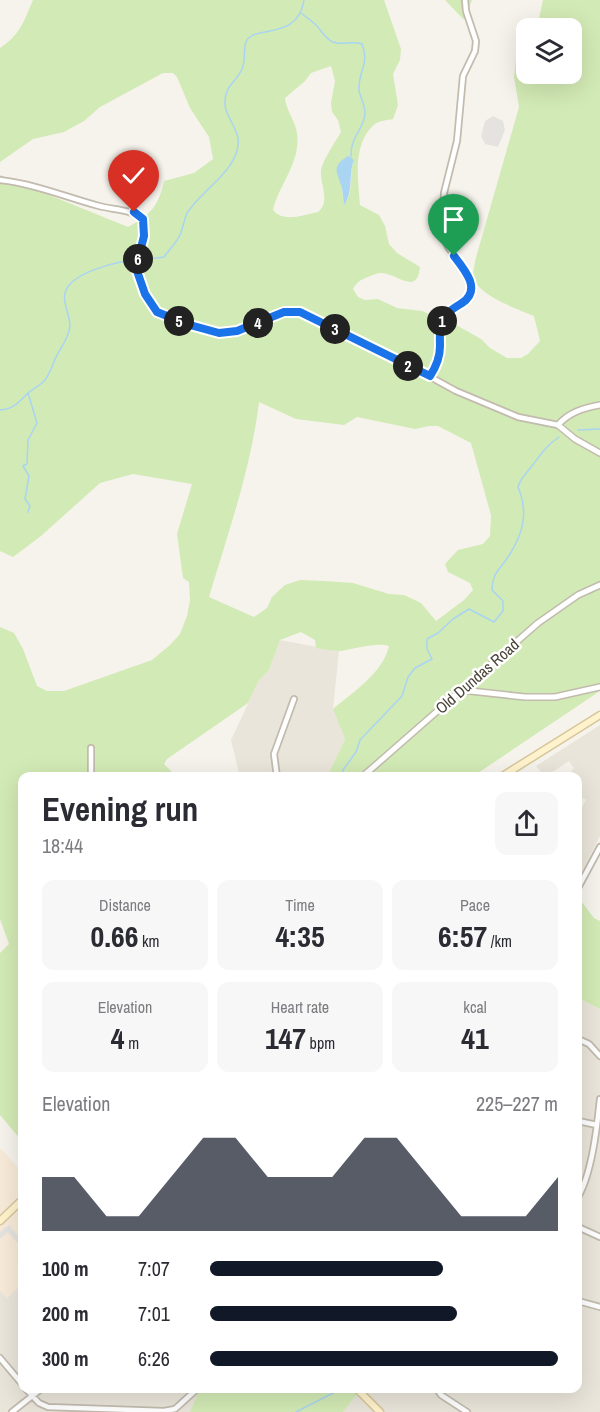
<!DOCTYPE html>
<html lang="en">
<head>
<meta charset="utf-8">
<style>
  :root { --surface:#fff; --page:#f7f7f7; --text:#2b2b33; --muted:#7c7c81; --accent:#111827 }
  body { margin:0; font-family:"Archivo Narrow",sans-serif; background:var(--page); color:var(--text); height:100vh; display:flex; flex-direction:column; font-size:22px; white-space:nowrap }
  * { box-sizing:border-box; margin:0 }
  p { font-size:20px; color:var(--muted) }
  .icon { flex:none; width:33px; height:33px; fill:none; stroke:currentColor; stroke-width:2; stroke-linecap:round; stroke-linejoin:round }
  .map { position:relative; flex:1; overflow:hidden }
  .panel { position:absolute; left:18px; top:772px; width:564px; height:621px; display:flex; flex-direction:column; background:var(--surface); border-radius:12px; box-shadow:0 6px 24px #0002 }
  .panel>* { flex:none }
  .fabs { position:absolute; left:516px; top:18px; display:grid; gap:12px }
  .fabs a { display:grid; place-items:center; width:66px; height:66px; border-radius:12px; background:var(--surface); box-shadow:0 6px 24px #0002; font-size:30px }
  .pin { position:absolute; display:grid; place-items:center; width:51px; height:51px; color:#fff; margin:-62px -26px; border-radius:50% 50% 50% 0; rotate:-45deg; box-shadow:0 0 6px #0007 }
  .pin .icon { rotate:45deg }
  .km { position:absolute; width:30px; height:30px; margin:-15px; border-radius:50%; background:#222; color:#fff; font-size:16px; line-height:30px; text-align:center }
  .round { display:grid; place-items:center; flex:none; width:63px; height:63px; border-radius:12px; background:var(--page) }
  .headline { display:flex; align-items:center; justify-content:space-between; height:102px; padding:0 24px }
  h1 { font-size:33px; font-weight:800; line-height:45px }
  .metrics { display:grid; grid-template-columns:repeat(3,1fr); gap:9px; height:102px; padding:6px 24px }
  .metrics div { display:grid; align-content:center; border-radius:12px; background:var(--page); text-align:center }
  .metrics b { font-size:30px; font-weight:800 }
  .metrics small { font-size:16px; font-weight:400 }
  .metrics p { font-size:16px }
  .chart { height:168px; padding:12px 24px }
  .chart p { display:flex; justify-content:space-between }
  .chart svg { width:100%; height:108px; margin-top:6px; fill:var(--accent); opacity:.7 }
  ul { padding:0 24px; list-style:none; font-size:20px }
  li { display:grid; grid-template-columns:96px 72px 1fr; align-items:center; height:45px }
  li i { height:15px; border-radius:8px; background:var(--accent) }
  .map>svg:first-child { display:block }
  .residential { fill:#eae5da }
  .commercial { fill:#f7ead8 }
  .green { fill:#d2eab5; fill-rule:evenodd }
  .parking { fill:#e5e3e0 }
  .water { fill:#a9d4f2 }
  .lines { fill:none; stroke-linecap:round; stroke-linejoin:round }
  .stream { stroke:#a9d4f2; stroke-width:1.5 }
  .minor-casing { stroke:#c2bbae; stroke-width:8 }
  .tertiary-casing { stroke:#c2bbae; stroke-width:8 }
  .secondary-casing { stroke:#d6c79b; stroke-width:9 }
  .minor { stroke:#fff; stroke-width:4.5 }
  .tertiary { stroke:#fff; stroke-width:5 }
  .secondary { stroke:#fff3cd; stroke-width:6 }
  .route-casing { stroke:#fff; stroke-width:12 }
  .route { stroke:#1a73e8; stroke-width:8 }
  .labels { text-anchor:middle; stroke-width:5; stroke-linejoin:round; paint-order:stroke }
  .street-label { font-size:16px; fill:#4b4439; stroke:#fff }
</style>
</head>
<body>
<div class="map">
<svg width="600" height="1412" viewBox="0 0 600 1412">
  <rect width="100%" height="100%" fill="#f6f3ec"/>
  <path class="residential" d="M 280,640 L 339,651 L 333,709 L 345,739 L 327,777 L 240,777 L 231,740 L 259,680 L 269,670 Z
    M 600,725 L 600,836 L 581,873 L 578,873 L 578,815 L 586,800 L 578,795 L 578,777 L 566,777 L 574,768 L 569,761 L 545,777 L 536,766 Z
    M 578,998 L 600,1009 L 600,1412 L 343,1412 L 361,1389 L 578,1389 Z
    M 22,1284 L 22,1389 L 289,1389 L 270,1412 L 0,1412 L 0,1290 L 7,1298 Z"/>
  <path class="commercial" d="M 0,1148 L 22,1172 L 22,1207 L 20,1212 L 22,1215 L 22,1284 L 7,1298 L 0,1290 Z"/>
  <path class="green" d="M 33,0 L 384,0 L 401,49 L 400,60 L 393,74 L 398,105 L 393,119 C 387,120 379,121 375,124 C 352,143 358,179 360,205 L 379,215 L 385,226 L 389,244 L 397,253 L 420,267 C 417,296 398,274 382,273 C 377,273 373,275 368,277 C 360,280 357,282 353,289 L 358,297 L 365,300 L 378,299 L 397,308 L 422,311 L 458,326 L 481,339 L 490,348 L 507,358 L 521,358 L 528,354 L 540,341 L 534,316 C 518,309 475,295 473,275 C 473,271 475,265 475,261 L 519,107 L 514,77 L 516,60 L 522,46 L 526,43 L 526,74 L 572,74 L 572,28 L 537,28 L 543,0 L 600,0 L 600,691 L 472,777 L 327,777 L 345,739 L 333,709 C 353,692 383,673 389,646 C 377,642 354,649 341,651 C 333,651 324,649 316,648 L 315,640 L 301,632 L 280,640 L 269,670 L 259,680 L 248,703 L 167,759 L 164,764 L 175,775 L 193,777 L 22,777 L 21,1140 L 0,1115 L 0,953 L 9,944 L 0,919 L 0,627 L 14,633 L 23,649 L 37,686 L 47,691 L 64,691 L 152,660 L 170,645 L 180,634 L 187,616 L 190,600 L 189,582 L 183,578 L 177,534 L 192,484 L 133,474 L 100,483 L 41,536 L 13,557 L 0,551 L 0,175 L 128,227 C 150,216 159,205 164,181 L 194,173 L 213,159 L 209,137 L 190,108 L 177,77 L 173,73 L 163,73 L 100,107 L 84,121 L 64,132 L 33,139 L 0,162 L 0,48 C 20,35 24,21 33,0 ZM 331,66 L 335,81 L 331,103 L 332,112 L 338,120 L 341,132 C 336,141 322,161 321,171 C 320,185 331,201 318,212 C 303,215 284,223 273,210 C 279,184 301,163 297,133 C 295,120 286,110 285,98 L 305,81 L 311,73 ZM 354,160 C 348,175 355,192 344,204 L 341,183 ZM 259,402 L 296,419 L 344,425 L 357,417 L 415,429 L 429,426 L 438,426 L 471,443 L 491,515 L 490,536 L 483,544 L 458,550 L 445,564 L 448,572 L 470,583 L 473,590 L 464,600 L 436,621 L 421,603 L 404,595 L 389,594 L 353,583 L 324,581 L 300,580 L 285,585 L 272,597 L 267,608 L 254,617 L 209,597 C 228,533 251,469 259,402 Z
    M 445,0 L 472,0 L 465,19 L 463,19 Z
    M 578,897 L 594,918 L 600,921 L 600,1009 L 578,998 Z
    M 200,1389 L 361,1389 L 343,1412 L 190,1412 Z"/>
  <path class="parking" d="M 493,116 L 503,121 L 505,130 L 498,147 L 485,144 L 481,136 L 485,121 Z
    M 9,1225 L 22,1241 L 22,1265 L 17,1258 L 20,1256 L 17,1252 L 22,1248 L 8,1232 L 0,1239 L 0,1232 Z"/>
  <path class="water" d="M 348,156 L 354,160 C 348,175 354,191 344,205 C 343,198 343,191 341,185 C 337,171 331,167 348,156 Z"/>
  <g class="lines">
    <path class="stream" d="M 301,13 C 306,17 312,21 316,25 C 322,31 325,39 333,42 C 343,46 352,40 362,44 C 370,64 358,71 359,90 C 360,97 365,105 365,113 C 365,124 356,133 353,143 C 351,148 351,153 351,157
      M 141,260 L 164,257 C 169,250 176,243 180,235 C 183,228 184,220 187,213 C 201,190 241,169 238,139 C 237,127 226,117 225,105 C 224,85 236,83 242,69 C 246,60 243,50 246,42 C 252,24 298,42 304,0
      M 28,393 L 37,423 L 28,440 L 27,464 L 23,466 L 29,476 L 25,499 L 30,506 L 28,512
      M 0,410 C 13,409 18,403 27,394 C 31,390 37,387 42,383 C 50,376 52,365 57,355 C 62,346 69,337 70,326 C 70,315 61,300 66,290 C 74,272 118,261 136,260
      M 578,430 L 600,429
      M 343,777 L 343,770 L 356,752 L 360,740 L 402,696 L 408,677 L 415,668 L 432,659 L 427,649 L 427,639 L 438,633 L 453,619 L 469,609 L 494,622 L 503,611 L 503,601 L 492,590 C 493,571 499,571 508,557 C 523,534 529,513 518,487 C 521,477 526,474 532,466 C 541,454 547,445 559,437
      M 296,1412 L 341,1389"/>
    <defs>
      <path id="minor" d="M 0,180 C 35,184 66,197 99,206 C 115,210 130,209 143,219 L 144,236 L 136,268 L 145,294 L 157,312 L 190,325 L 219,333 L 237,331 L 284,312 L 300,312 L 416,369 L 456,391 L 518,417 L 558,425
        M 430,377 L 439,357 L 439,333 L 442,321 L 448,313 L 464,302 L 471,293 L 471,283 L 467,272 L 448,247 L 442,231 L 444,193 L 457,141 L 463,76 L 475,51 L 476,41 L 466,11 L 465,0
        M 91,748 L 91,777
        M 277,777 L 274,754 L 294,699
        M 578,888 L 600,847
        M 578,1039 L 589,1044 L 600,1056
        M 578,1121 L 597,1125
        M 578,1197 C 592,1173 597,1127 600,1099
        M 578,1227 L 600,1237
        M 578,1301 L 600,1307
        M 0,1358 L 22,1384
        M 26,1389 L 39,1403 L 48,1407 L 164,1411 L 175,1409 L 197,1389
        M 437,1389 L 441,1395 L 467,1412
        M 12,1412 L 41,1389"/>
      <path id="tertiary" d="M 600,405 C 584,408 569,412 558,425 L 575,439 L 600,453
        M 461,690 L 525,697 L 555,697 L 600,687
        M 362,777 L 538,623 L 578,595 L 600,585"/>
      <path id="secondary" d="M 501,777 L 600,715
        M 0,1221 L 22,1200
        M 357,1389 L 380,1412"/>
    </defs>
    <use href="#minor" class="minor-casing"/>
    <use href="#tertiary" class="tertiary-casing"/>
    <use href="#secondary" class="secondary-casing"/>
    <use href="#minor" class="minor"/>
    <use href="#tertiary" class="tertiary"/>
    <use href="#secondary" class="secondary"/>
  </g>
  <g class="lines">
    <defs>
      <path id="route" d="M 134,212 L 143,219 L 144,236 L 136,268 L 145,294 L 157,312 L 190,325 L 219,333 L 237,331 L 284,312 L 300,312 L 430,376 C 436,367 440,357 440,346 C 440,338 439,330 442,322 C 445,313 454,308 462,303 C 482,290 465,270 454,256"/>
    </defs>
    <use href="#route" class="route-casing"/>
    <use href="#route" class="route"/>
  </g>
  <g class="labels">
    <g class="street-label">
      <text transform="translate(477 676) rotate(-41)" y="6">Old Dundas Road</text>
    </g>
  </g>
</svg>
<div class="fabs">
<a><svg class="icon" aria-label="layers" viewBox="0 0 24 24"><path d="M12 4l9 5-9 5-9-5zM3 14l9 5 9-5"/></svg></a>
</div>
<div class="pin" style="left:454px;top:256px;background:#1e9e55"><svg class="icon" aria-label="arrive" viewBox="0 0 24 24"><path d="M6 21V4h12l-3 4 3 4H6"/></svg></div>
<div class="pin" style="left:134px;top:212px;background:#d93025"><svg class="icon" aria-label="check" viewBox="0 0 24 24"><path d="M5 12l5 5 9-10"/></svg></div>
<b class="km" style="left:442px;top:321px">1</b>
<b class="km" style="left:408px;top:366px">2</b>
<b class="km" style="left:335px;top:329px">3</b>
<b class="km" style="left:258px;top:323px">4</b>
<b class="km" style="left:179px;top:321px">5</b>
<b class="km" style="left:138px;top:259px">6</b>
<section class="panel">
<div class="headline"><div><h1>Evening run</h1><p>18:44</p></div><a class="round"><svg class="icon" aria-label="share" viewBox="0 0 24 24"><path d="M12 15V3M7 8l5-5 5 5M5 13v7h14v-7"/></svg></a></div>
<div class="metrics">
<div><p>Distance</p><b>0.66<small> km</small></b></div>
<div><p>Time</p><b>4:35</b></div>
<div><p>Pace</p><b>6:57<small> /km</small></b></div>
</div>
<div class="metrics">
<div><p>Elevation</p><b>4<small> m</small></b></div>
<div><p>Heart rate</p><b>147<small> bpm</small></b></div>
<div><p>kcal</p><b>41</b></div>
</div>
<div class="chart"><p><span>Elevation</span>225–227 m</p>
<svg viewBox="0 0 160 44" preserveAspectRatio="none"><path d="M0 44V22L10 22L20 38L30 38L40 22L50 6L60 6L70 22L80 22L90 22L100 6L110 6L120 22L130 38L140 38L150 38L160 22V44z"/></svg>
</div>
<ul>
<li><b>100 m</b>7:07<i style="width:67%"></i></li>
<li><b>200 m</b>7:01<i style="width:71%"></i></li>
<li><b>300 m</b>6:26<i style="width:100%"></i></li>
</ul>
</section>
</div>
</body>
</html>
